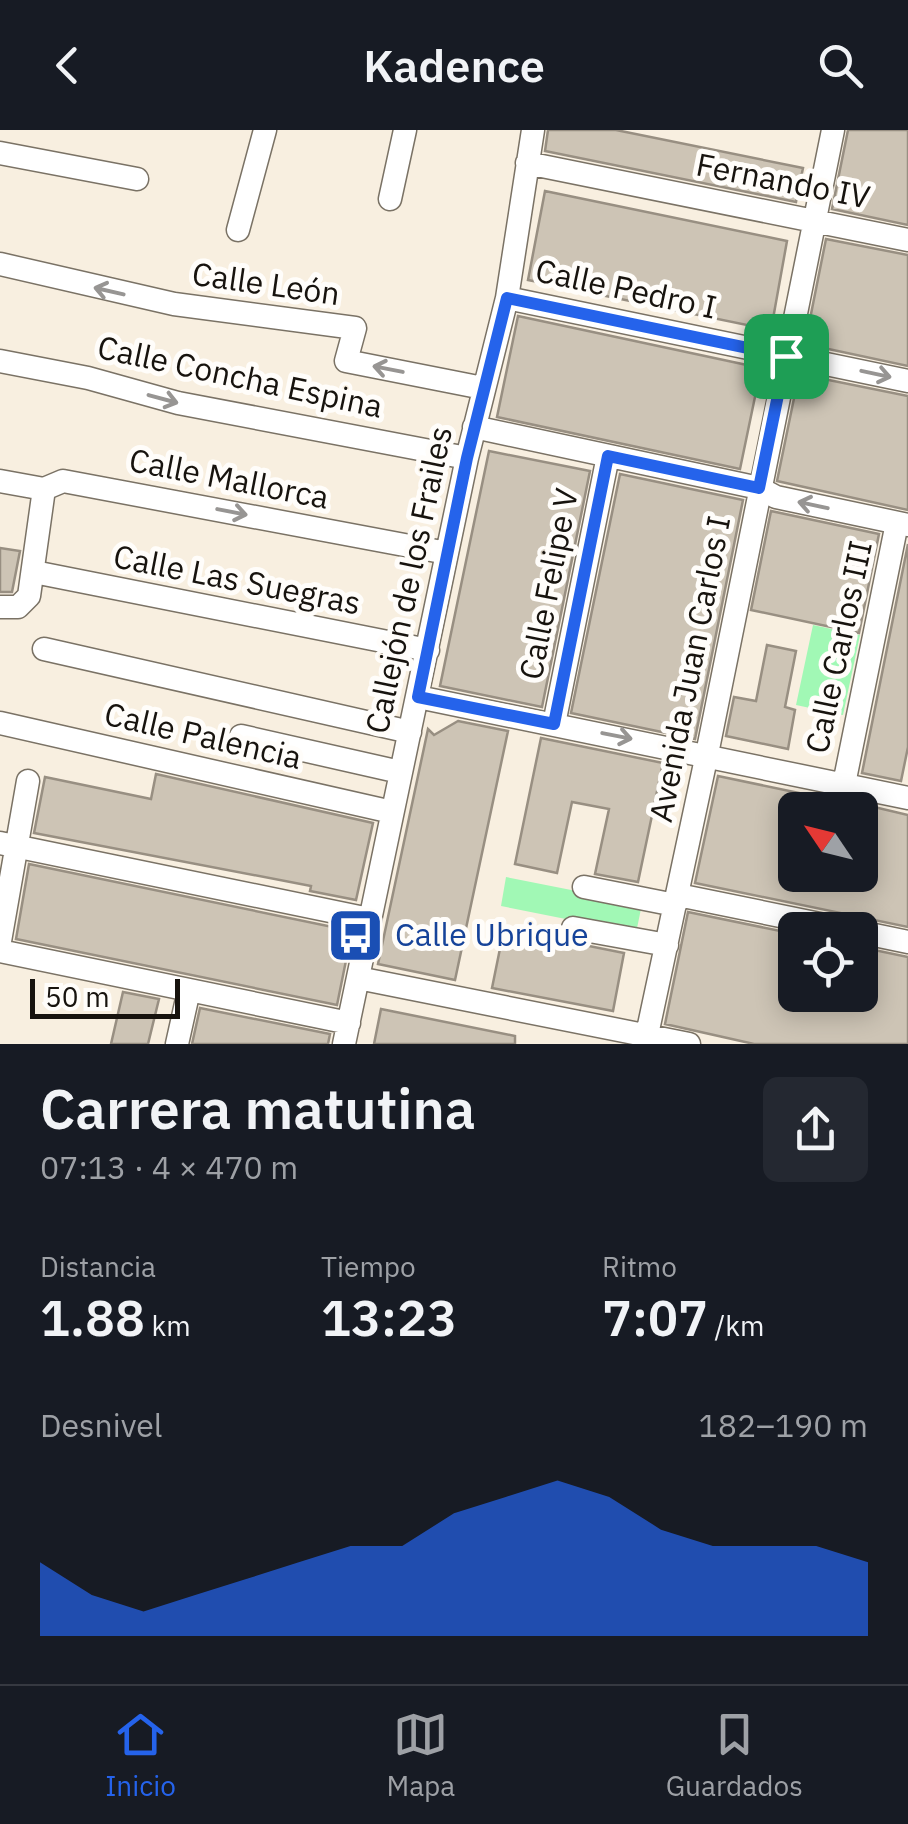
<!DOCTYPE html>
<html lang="es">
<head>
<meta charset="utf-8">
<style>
  :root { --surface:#171b24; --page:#242831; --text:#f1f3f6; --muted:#9ea1a6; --line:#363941; --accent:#2563eb }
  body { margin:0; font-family:"IBM Plex Sans",sans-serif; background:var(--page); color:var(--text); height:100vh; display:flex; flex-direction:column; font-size:38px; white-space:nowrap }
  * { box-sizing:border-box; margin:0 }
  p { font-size:32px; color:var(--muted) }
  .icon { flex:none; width:55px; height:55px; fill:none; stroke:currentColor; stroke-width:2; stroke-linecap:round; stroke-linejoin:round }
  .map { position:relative; height:914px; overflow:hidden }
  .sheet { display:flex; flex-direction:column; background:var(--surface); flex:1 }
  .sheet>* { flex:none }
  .needle { width:65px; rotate:305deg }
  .tools { position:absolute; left:778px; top:662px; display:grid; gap:20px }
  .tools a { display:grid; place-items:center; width:100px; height:100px; border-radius:15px; background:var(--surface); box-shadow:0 5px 25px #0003; font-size:50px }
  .scale { position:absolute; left:30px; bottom:25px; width:150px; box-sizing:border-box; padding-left:10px; border:5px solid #17130e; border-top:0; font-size:28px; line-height:35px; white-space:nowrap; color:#17130e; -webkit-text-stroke:8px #fffdfa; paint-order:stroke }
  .pin { position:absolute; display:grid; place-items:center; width:85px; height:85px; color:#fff; margin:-42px; border-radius:20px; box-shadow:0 5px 15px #0006 }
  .round { display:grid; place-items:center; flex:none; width:105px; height:105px; border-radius:15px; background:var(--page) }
  .overview { display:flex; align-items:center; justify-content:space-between; height:170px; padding:0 40px }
  h1 { font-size:55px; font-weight:600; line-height:75px }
  .metrics { display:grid; grid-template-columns:repeat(3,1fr); gap:15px; height:170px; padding:10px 40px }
  .metrics div { display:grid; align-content:center }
  .metrics b { font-size:50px; font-weight:600 }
  .metrics small { font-size:28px; font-weight:400 }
  .metrics p { font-size:28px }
  .chart { height:280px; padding:20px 40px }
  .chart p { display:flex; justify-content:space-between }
  .chart svg { width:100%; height:180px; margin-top:10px; fill:var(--accent); opacity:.7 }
  header { display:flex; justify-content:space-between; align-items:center; height:130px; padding:0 40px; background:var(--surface); font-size:45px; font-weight:600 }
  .tab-bar { display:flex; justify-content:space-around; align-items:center; height:140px; border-top:2px solid var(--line); background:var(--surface); font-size:28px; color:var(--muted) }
  .tab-bar a { display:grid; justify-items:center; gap:5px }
  .tab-bar .current { color:var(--accent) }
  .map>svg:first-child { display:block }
  .green { fill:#a1f8b5 }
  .building { fill:#cdc4b5; stroke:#988f82; stroke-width:2.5 }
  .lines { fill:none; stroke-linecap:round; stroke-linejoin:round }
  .minor-casing { stroke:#7a7265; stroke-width:25 }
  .minor { stroke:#fff; stroke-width:22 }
  .oneway { stroke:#979593 }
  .route-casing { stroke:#fff; stroke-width:20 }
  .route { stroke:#2563eb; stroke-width:12 }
  .labels { text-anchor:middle; stroke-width:10; stroke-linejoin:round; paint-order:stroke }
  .street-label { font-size:32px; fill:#17130e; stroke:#fffdfa }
  .transit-label { font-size:32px; fill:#164399; stroke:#fffdfa; text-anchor:start }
</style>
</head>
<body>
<header><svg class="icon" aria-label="back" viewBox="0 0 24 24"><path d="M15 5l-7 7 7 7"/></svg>Kadence<svg class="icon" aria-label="search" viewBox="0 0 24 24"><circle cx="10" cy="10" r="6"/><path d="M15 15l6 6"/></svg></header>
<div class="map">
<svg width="908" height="914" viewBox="0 0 908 914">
  <rect width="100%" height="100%" fill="#f8efe0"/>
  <path class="green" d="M 813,495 L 860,505 L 843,585 L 796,575 Z
    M 506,747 L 642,774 L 636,803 L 501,776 Z"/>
  <path class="building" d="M 548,0 L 616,0 L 803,38 L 796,72 L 545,21 Z
    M 848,0 L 908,0 L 908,95 L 832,79 Z
    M 545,61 L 787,111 L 771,200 L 528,150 Z
    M 826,109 L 908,125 L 908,236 L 805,214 Z
    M 518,186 L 761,238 L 740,339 L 497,287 Z
    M 799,244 L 908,266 L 908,380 L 777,351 Z
    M 489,321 L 590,341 L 542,577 L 440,556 Z
    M 620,344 L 743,370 L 695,609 L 571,583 Z
    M 771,381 L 879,404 L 859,503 L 751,480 Z
    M 908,414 L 908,617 L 901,651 L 862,643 Z
    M 0,418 L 20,421 L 12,462 L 0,462 Z
    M 767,515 L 796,521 L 785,577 L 795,580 L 788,619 L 726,606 L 734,567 L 756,571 Z
    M 458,591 L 508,601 L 455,850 L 378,834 L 428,599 L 434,605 Z
    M 541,608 L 663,633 L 638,752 L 595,744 L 609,679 L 572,672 L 557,743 L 515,734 Z
    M 156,644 L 373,693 L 356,770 L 310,761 L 311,756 L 34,703 L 45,647 L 151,669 Z
    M 718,646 L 847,673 L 846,680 L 795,680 L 795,745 L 860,745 L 860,680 L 847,680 L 849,671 L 908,685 L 908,797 L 695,753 Z
    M 29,734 L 352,801 L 337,875 L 16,809 Z
    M 688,782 L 795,804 L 795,865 L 860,865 L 860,817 L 908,827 L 908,914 L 754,914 L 665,894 Z
    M 504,799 L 624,823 L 613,881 L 492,858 Z
    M 123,862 L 159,869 L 148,914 L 111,914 Z
    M 200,878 L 330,904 L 328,914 L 192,914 Z
    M 381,879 L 515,906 L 515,914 L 374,914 Z"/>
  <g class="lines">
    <defs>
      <path id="minor" d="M 0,23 L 137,49
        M 527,33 L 908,110
        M 390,69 L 405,0
        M 238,100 L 265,0
        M 0,134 L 174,174 L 355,198 L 346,231 L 483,258
        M 507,168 L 908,251
        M 0,231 L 88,248 L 178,273 L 467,328
        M 474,297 L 759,358 L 776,367 L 908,395
        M 0,351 L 44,359 L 63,351 L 447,423
        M 34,442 L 428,520
        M 0,477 L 18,477 L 29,466 L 44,359
        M 44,519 L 410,602
        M 418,567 L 908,668
        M 0,593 L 392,682
        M 554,594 L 608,326
        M 241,606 L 400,642
        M 844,654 L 897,393
        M 0,713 L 369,789
        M 584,757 L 675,775
        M 678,765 L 849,800
        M 573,798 L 667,815
        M 860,802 L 908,812
        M 0,811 L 28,651
        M 0,821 L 349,893
        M 358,848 L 689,914
        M 177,914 L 189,860
        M 344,914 L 467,328 L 507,168 L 533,0
        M 645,914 L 707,624 L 833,0"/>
    </defs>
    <use href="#minor" class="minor-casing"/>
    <use href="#minor" class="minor"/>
  </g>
  <defs><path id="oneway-shaft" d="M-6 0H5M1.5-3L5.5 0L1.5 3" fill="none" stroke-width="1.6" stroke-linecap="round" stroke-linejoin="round" transform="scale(2.5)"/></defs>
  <g class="oneway">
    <use href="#oneway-shaft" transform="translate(109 161) rotate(-167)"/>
    <use href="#oneway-shaft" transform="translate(388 239) rotate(-169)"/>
    <use href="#oneway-shaft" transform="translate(876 244) rotate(12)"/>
    <use href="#oneway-shaft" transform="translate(163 269) rotate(15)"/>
    <use href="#oneway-shaft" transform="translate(813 375) rotate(-168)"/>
    <use href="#oneway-shaft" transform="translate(232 382) rotate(11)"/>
    <use href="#oneway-shaft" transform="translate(617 606) rotate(11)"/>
  </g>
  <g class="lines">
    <defs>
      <path id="route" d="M 507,168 L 786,226 L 759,358 L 608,326 L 554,594 L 418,567 L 467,328 Z"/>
    </defs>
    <use href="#route" class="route-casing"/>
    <use href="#route" class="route"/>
  </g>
  <defs>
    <symbol id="bus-square" viewBox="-11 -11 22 22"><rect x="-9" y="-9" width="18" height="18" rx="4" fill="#1a4fb4" stroke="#fffdfa"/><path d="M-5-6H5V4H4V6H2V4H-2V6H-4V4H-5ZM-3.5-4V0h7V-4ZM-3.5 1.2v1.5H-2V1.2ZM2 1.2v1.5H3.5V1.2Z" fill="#fff"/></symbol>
  </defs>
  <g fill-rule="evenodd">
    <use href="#bus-square" x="324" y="774" width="63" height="63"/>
  </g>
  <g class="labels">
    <g class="street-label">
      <text transform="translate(783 51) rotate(11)" y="11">Fernando IV</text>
      <text transform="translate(266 154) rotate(8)" y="11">Calle León</text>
      <text transform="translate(626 159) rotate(12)" y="11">Calle Pedro I</text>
      <text transform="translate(240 247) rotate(12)" y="11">Calle Concha Espina</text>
      <text transform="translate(229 349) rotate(11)" y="11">Calle Mallorca</text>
      <text transform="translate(237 450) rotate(11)" y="11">Calle Las Suegras</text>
      <text transform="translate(409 450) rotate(-78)" y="11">Callejón de los Frailes</text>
      <text transform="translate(549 454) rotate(-79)" y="11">Calle Felipe V</text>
      <text transform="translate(839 517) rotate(-78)" y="11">Calle Carlos III</text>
      <text transform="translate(690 539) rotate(-79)" y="11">Avenida Juan Carlos I</text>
      <text transform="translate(203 606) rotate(13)" y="11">Calle Palencia</text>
    </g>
    <g class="transit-label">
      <text x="395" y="816">Calle Ubrique</text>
    </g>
  </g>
</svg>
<div class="tools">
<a><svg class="needle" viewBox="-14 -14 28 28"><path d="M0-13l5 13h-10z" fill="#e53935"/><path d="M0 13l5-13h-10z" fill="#9ea1a6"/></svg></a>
<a><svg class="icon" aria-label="locate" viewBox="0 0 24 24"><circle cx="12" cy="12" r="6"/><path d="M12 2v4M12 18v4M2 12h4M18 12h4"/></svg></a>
</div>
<div class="scale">50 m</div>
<div class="pin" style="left:786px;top:226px;background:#1e9e55"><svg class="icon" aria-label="arrive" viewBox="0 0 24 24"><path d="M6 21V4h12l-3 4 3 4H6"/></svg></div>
</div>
<section class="sheet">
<div class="overview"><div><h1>Carrera matutina</h1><p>07:13 · 4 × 470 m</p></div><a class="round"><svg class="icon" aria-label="share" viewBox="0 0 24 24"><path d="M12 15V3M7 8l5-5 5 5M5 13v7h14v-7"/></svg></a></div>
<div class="metrics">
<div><p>Distancia</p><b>1.88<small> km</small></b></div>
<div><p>Tiempo</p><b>13:23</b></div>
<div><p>Ritmo</p><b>7:07<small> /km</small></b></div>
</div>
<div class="chart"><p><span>Desnivel</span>182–190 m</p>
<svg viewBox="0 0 160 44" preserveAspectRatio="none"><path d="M0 44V26L10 34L20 38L30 34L40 30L50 26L60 22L70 22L80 14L90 10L100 6L110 10L120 18L130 22L140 22L150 22L160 26V44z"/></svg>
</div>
</section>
<nav class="tab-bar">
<a class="current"><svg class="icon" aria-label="home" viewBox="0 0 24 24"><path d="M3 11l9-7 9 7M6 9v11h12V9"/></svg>Inicio</a>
<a><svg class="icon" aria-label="map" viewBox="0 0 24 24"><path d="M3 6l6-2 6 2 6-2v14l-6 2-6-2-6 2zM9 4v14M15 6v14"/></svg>Mapa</a>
<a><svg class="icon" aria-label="saved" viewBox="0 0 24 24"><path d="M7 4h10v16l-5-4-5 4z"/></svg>Guardados</a>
</nav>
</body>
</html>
